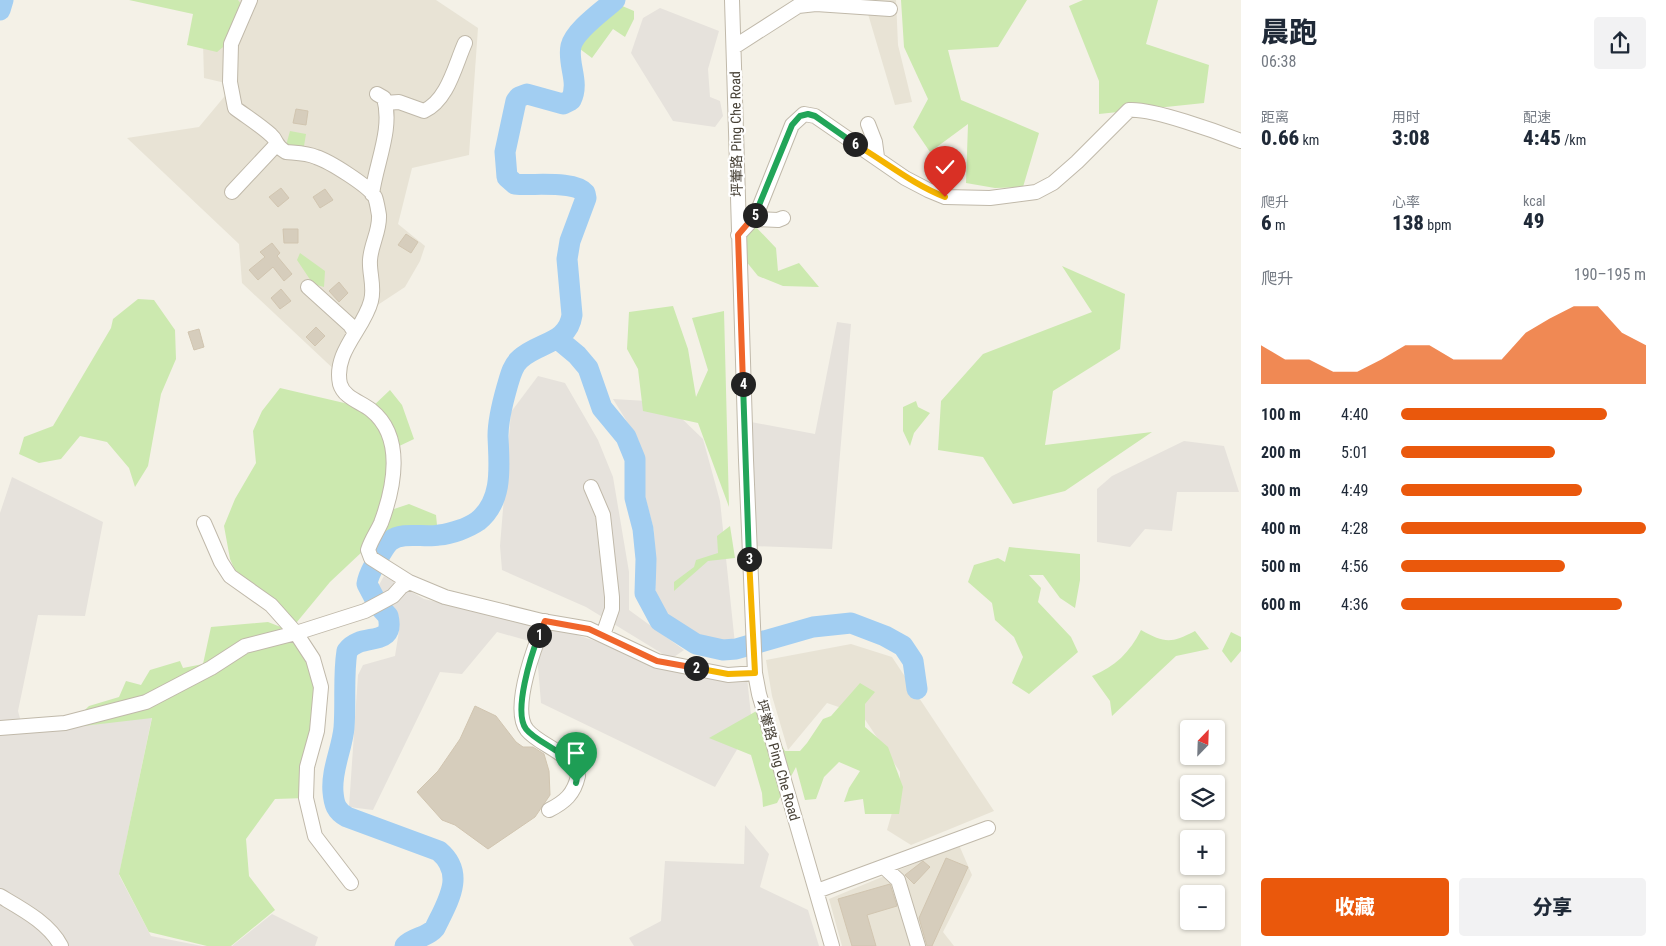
<!DOCTYPE html>
<html lang="zh">
<head>
<meta charset="utf-8">
<style>
  :root { --surface:#fff; --page:#f2f2f3; --text:#1f2937; --muted:#747a83; --accent:#ea580c }
  body { margin:0; font-family:"Roboto Condensed","Noto Sans SC",sans-serif; background:var(--page); color:var(--text); height:100vh; display:flex; flex-direction:column; font-size:19px; white-space:nowrap }
  * { box-sizing:border-box; margin:0 }
  p { font-size:16px; color:var(--muted) }
  .icon { flex:none; width:28px; height:28px; fill:none; stroke:currentColor; stroke-width:2; stroke-linecap:round; stroke-linejoin:round }
  .map { position:relative; flex:1; overflow:hidden }
  .side { display:flex; flex-direction:column; background:var(--surface); width:425px }
  .side>* { flex:none }
  .needle { width:32px; rotate:23deg }
  .buttons { position:absolute; left:1180px; top:720px; display:grid; gap:10px }
  .buttons a { display:grid; place-items:center; width:45px; height:45px; border-radius:5px; background:var(--surface); box-shadow:0 1px 4px #0004; font-size:25px }
  .pin { position:absolute; display:grid; place-items:center; width:42px; height:42px; color:#fff; margin:-51px -21px; border-radius:50% 50% 50% 0; rotate:-45deg; box-shadow:0 0 5px #0007 }
  .pin .icon { rotate:45deg }
  .km { position:absolute; width:25px; height:25px; margin:-12px; border-radius:50%; background:#222; color:#fff; font-size:14px; line-height:25px; text-align:center }
  .round { display:grid; place-items:center; flex:none; width:52px; height:52px; border-radius:5px; background:var(--page) }
  .headline { display:flex; align-items:center; justify-content:space-between; height:85px; padding:0 20px }
  h1 { font-size:28px; font-weight:800; line-height:38px }
  .metrics { display:grid; grid-template-columns:repeat(3,1fr); gap:8px; height:85px; padding:5px 20px }
  .metrics div { display:grid; align-content:center }
  .metrics b { font-size:21px; font-weight:800 }
  .metrics small { font-size:14px; font-weight:400 }
  .metrics p { font-size:14px }
  .chart { height:140px; padding:10px 20px }
  .chart p { display:flex; justify-content:space-between }
  .chart svg { width:100%; height:90px; margin-top:5px; fill:var(--accent); opacity:.7 }
  .primary-button { display:flex; gap:10px; margin-top:auto; padding:10px 20px }
  .primary-button a { flex:1; height:58px; border-radius:5px; background:var(--accent); color:#fff; font-size:20px; font-weight:800; line-height:58px; text-align:center }
  .primary-button a+a { background:var(--page); color:var(--text) }
  ul { padding:0 20px; list-style:none; font-size:16px }
  li { display:grid; grid-template-columns:80px 60px 1fr; align-items:center; height:38px }
  li i { height:12px; border-radius:6px; background:var(--accent) }
  main { display:flex; flex:1; min-height:0 }
  .map>svg:first-child { display:block }
  .residential { fill:#e8e3d5 }
  .industrial { fill:#e6e2dc }
  .green { fill:#cce9af }
  .lines { fill:none; stroke-linecap:round; stroke-linejoin:round }
  .river { stroke:#a2cef2; stroke-width:21 }
  .building { fill:#d6cdbc; stroke:#d1c5b0 }
  .minor-casing { stroke:#c0b9aa; stroke-width:16 }
  .minor { stroke:#fff; stroke-width:14 }
  .split-1-casing { stroke:#fff; stroke-width:10 }
  .split-2-casing { stroke:#fff; stroke-width:10 }
  .split-3-casing { stroke:#fff; stroke-width:10 }
  .split-4-casing { stroke:#fff; stroke-width:10 }
  .split-5-casing { stroke:#fff; stroke-width:10 }
  .split-6-casing { stroke:#fff; stroke-width:10 }
  .split-7-casing { stroke:#fff; stroke-width:10 }
  .split-1 { stroke:#22a559; stroke-width:6 }
  .split-2 { stroke:#f0652b; stroke-width:6 }
  .split-3 { stroke:#f5b400; stroke-width:6 }
  .split-4 { stroke:#22a559; stroke-width:6 }
  .split-5 { stroke:#f0652b; stroke-width:6 }
  .split-6 { stroke:#22a559; stroke-width:6 }
  .split-7 { stroke:#f5b400; stroke-width:6 }
  .labels { text-anchor:middle; stroke-width:4.5; stroke-linejoin:round; paint-order:stroke }
  .street-label { font-size:14px; fill:#474136; stroke:#fff }
</style>
</head>
<body>
<main>
<div class="map">
<svg width="1241" height="946" viewBox="0 0 1241 946">
  <rect width="100%" height="100%" fill="#f4f1e7"/>
  <path class="residential" d="M 229,0 L 436,0 L 478,28 L 469,155 L 412,168 L 398,224 L 425,246 L 420,261 L 405,287 L 367,312 L 340,375 L 242,283 L 239,244 L 127,138 L 199,127 L 234,85 L 204,78 L 203,43 Z
    M 805,0 L 896,0 L 898,45 L 912,102 L 895,105 L 868,14 L 835,10 L 825,12 L 799,11 Z
    M 851,644 L 892,657 L 994,811 L 911,845 L 887,830 L 900,785 L 900,772 L 862,715 L 827,703 L 788,750 L 772,696 L 766,660 Z
    M 959,845 L 972,875 L 943,932 L 954,946 L 842,946 L 829,899 Z"/>
  <path class="industrial" d="M 660,8 L 719,31 L 708,69 L 710,97 L 720,101 L 723,116 L 715,127 L 673,121 L 631,53 L 643,18 Z
    M 837,322 L 851,324 L 832,549 L 754,546 L 751,422 L 815,434 Z
    M 538,376 L 565,383 L 598,440 L 613,477 L 629,572 L 629,610 L 684,650 L 671,659 L 586,607 L 502,570 L 500,546 L 511,412 Z
    M 613,399 L 647,401 L 676,413 L 703,439 L 720,501 L 735,644 L 701,639 L 664,616 L 656,594 L 654,530 L 642,485 L 639,441 Z
    M 1184,441 L 1224,446 L 1239,492 L 1177,492 L 1172,531 L 1145,529 L 1130,547 L 1097,542 L 1097,489 L 1112,476 Z
    M 12,477 L 103,522 L 85,616 L 38,615 L 18,711 L 24,733 L 152,717 L 119,875 L 151,936 L 202,946 L 0,946 L 0,513 Z
    M 384,576 L 424,599 L 574,634 L 651,659 L 747,678 L 752,724 L 715,787 L 541,703 L 536,643 L 497,632 L 462,674 L 440,672 L 373,810 L 349,807 L 358,675 L 363,665 L 395,656 L 399,631 L 370,601 Z
    M 745,825 L 769,854 L 760,887 L 808,910 L 819,946 L 634,946 L 629,938 L 661,921 L 665,861 L 744,864 Z
    M 272,914 L 318,937 L 315,946 L 232,946 Z"/>
  <path class="green" d="M 129,0 L 238,0 L 245,9 L 245,29 L 217,52 L 187,45 L 193,14 Z
    M 901,0 L 1027,0 L 998,47 L 948,50 L 961,100 L 1039,133 L 1023,187 L 995,188 L 966,183 L 968,124 L 930,152 L 913,127 L 928,99 L 904,47 Z
    M 1083,0 L 1158,0 L 1146,44 L 1209,65 L 1204,103 L 1099,114 L 1099,81 L 1069,6 Z
    M 613,2 L 634,11 L 634,19 L 625,37 L 613,29 L 592,58 L 572,43 L 592,18 Z
    M 290,131 L 306,134 L 303,152 L 285,149 Z
    M 754,225 L 776,248 L 778,271 L 799,263 L 819,287 L 783,286 L 758,276 L 745,260 L 744,236 Z
    M 300,253 L 325,271 L 324,287 L 313,284 L 297,260 Z
    M 1062,266 L 1125,294 L 1120,349 L 1053,391 L 1045,445 L 1152,432 L 1065,491 L 1013,504 L 983,457 L 938,450 L 941,401 L 983,354 L 1092,312 Z
    M 138,299 L 154,300 L 175,330 L 176,359 L 161,394 L 148,466 L 135,487 L 129,468 L 107,442 L 80,436 L 61,459 L 39,463 L 19,454 L 24,437 L 53,426 L 111,328 L 113,319 Z
    M 673,306 L 688,349 L 696,397 L 708,370 L 692,318 L 724,311 L 729,507 L 698,423 L 643,411 L 638,369 L 627,349 L 629,312 Z
    M 280,388 L 370,409 L 390,390 L 402,405 L 414,439 L 393,449 L 385,512 L 409,504 L 436,515 L 438,535 L 397,537 L 390,541 L 380,555 L 364,550 L 330,582 L 292,628 L 241,584 L 230,559 L 224,526 L 235,499 L 256,463 L 253,431 L 262,411 Z
    M 916,401 L 918,407 L 930,413 L 914,433 L 910,446 L 903,431 L 903,407 Z
    M 730,526 L 735,558 L 708,561 L 674,591 L 674,582 L 694,567 L 696,560 L 718,553 L 717,536 Z
    M 1009,547 L 1080,554 L 1080,580 L 1075,608 L 1060,598 L 1043,575 L 1029,575 L 1041,588 L 1038,602 L 1071,637 L 1078,652 L 1029,694 L 1012,683 L 1023,657 L 1014,637 L 995,620 L 992,603 L 968,582 L 974,565 L 998,558 L 1005,562 Z
    M 268,622 L 296,633 L 320,693 L 306,798 L 275,799 L 246,839 L 249,876 L 275,910 L 231,946 L 207,946 L 149,932 L 119,874 L 152,718 L 66,728 L 89,706 L 119,697 L 126,681 L 141,685 L 150,670 L 180,661 L 183,668 L 203,664 L 211,627 Z
    M 1141,630 C 1165,643 1170,644 1195,631 L 1209,649 L 1176,656 L 1112,716 L 1110,701 L 1092,676 C 1115,667 1130,652 1141,630 Z
    M 1231,632 L 1241,637 L 1241,651 L 1231,663 L 1222,651 Z
    M 860,683 L 875,692 L 865,704 L 865,727 L 888,747 L 903,787 L 899,814 L 865,814 L 863,799 L 844,802 L 849,788 L 860,771 L 839,762 L 824,777 L 816,799 L 805,800 L 796,767 L 777,803 L 763,807 L 762,793 L 751,755 L 709,738 L 760,709 L 785,751 L 800,751 L 807,743 L 823,719 L 831,716 Z"/>
  <g class="lines">
    <path class="river" d="M 0,10 L 3,0
      M 559,340 L 577,355 L 588,368 L 602,408 L 626,437 L 635,459 L 635,498 L 643,529 L 646,559 L 645,593 L 660,621 L 696,644 L 723,650 L 736,649 L 813,627 L 851,623 L 885,636 L 903,646 L 913,661 L 917,689
      M 405,946 C 413,937 427,938 435,928 C 448,901 466,874 439,851 L 347,817 C 336,811 334,804 333,792 C 331,770 342,749 344,728 C 346,702 343,676 347,651 C 361,631 396,649 388,616 L 378,605 L 367,584 C 368,575 373,568 377,560 C 381,554 385,545 390,541 C 403,531 424,538 439,535 C 451,534 468,528 478,521 C 504,500 499,465 498,436 C 498,420 503,401 507,387 C 510,377 512,366 520,359 C 538,342 568,344 572,315 L 567,259 L 570,241 L 586,198 L 585,193 C 574,180 532,186 515,184 L 507,177 L 505,152 L 516,101 L 519,97 L 527,94 L 563,104 L 571,100 C 580,82 567,64 571,46 C 575,30 603,11 615,0"/>
  </g>
  <path class="building" d="M 296,109 L 308,111 L 306,125 L 293,123 Z
    M 281,188 L 289,198 L 278,207 L 269,197 Z
    M 325,189 L 333,200 L 320,208 L 313,197 Z
    M 283,229 L 298,229 L 298,243 L 284,243 Z
    M 406,234 L 418,242 L 411,253 L 398,245 Z
    M 272,243 L 280,253 L 277,256 L 292,274 L 284,281 L 273,267 L 258,280 L 249,270 L 265,257 L 260,252 Z
    M 339,282 L 348,293 L 339,302 L 329,291 Z
    M 281,289 L 291,301 L 280,309 L 271,298 Z
    M 316,327 L 325,336 L 315,346 L 306,337 Z
    M 199,329 L 204,347 L 194,350 L 188,332 Z
    M 475,706 L 496,716 L 516,742 L 523,747 L 533,747 L 544,754 L 549,771 L 550,795 L 535,817 L 488,849 L 455,825 L 442,820 L 417,792 L 438,771 L 460,739 Z
    M 946,858 L 968,867 L 932,946 L 927,946 L 919,918 Z
    M 923,861 L 930,867 L 914,884 L 905,875 Z
    M 890,884 L 897,906 L 867,915 L 876,946 L 852,946 L 838,899 Z"/>
  <g class="lines">
    <defs>
      <path id="minor" d="M 250,0 L 231,44 L 230,82 L 235,108 C 247,117 260,125 271,135 C 278,141 274,145 286,152 C 296,153 307,153 316,157 C 329,161 369,186 375,197 C 377,202 378,210 379,215 C 380,231 371,244 370,260 C 369,273 375,287 371,301 C 364,329 333,352 340,384 C 344,398 361,402 371,410 C 405,437 394,488 381,523 C 377,532 371,540 368,550 L 371,558 L 409,582
        M 732,0 L 746,460 L 755,673 L 759,694 L 832,946
        M 734,47 L 798,6 L 816,4 L 890,9
        M 385,103 L 399,102 L 424,111 C 448,100 455,65 465,43
        M 868,124 L 875,142 L 877,157
        M 232,192 L 276,145
        M 372,194 C 376,163 393,129 384,98 L 377,94
        M 753,219 L 778,220 L 783,218
        M 738,235 L 753,219 L 759,208 L 792,125 L 804,114 L 815,116 L 905,178 L 928,190 L 945,197 L 990,198 L 1036,192 L 1053,183 L 1077,162 L 1129,110 C 1152,108 1218,132 1241,141
        M 308,287 L 350,325 L 355,333
        M 591,487 L 603,515 L 612,597 L 612,609 L 603,635
        M 204,523 L 221,562 L 230,576 L 271,605 L 296,633 L 313,659 L 321,687 L 317,731 L 307,767 L 306,798 L 315,836 L 351,883
        M 545,621 C 536,643 510,709 527,730 C 540,746 571,752 578,776 C 574,794 565,802 549,810
        M 0,728 L 65,723 L 146,702 L 211,668 L 245,646 L 296,633 L 365,611 L 393,596 L 401,587 L 409,582 L 445,597 L 542,621 L 589,629 L 657,661 L 728,675 L 755,673
        M 884,867 L 898,880 L 918,946
        M 817,891 L 988,828
        M 0,896 C 22,909 49,923 61,946"/>
    </defs>
    <use href="#minor" class="minor-casing"/>
    <use href="#minor" class="minor"/>
  </g>
  <g class="lines">
    <defs>
      <path id="split-1" d="M 539,635 C 531,655 513,712 526,729 C 539,746 583,756 576,783"/>
      <path id="split-2" d="M 539,635 L 545,621 L 589,629 L 657,661 L 696,668"/>
      <path id="split-3" d="M 696,668 L 728,674 L 755,673 L 749,559"/>
      <path id="split-4" d="M 743,384 L 749,559"/>
      <path id="split-5" d="M 743,384 L 738,235 L 755,215"/>
      <path id="split-6" d="M 755,215 L 792,125 L 800,116 L 808,114 L 815,116 L 855,144"/>
      <path id="split-7" d="M 855,144 C 886,162 912,184 945,197"/>
    </defs>
    <use href="#split-1" class="split-1-casing"/>
    <use href="#split-2" class="split-2-casing"/>
    <use href="#split-3" class="split-3-casing"/>
    <use href="#split-4" class="split-4-casing"/>
    <use href="#split-5" class="split-5-casing"/>
    <use href="#split-6" class="split-6-casing"/>
    <use href="#split-7" class="split-7-casing"/>
    <use href="#split-1" class="split-1"/>
    <use href="#split-2" class="split-2"/>
    <use href="#split-3" class="split-3"/>
    <use href="#split-4" class="split-4"/>
    <use href="#split-5" class="split-5"/>
    <use href="#split-6" class="split-6"/>
    <use href="#split-7" class="split-7"/>
  </g>
  <g class="labels">
    <g class="street-label">
      <text transform="translate(736 134) rotate(-91)" y="5">坪輋路 Ping Che Road</text>
      <text transform="translate(778 760) rotate(74)" y="5">坪輋路 Ping Che Road</text>
    </g>
  </g>
</svg>
<div class="buttons">
<a><svg class="needle" viewBox="-14 -14 28 28"><path d="M0-13l5 13h-10z" fill="#e53935"/><path d="M0 13l5-13h-10z" fill="#747a83"/></svg></a>
<a><svg class="icon" aria-label="layers" viewBox="0 0 24 24"><path d="M12 4l9 5-9 5-9-5zM3 14l9 5 9-5"/></svg></a>
<a>+</a>
<a>−</a>
</div>
<div class="pin" style="left:576px;top:783px;background:#1e9e55"><svg class="icon" aria-label="arrive" viewBox="0 0 24 24"><path d="M6 21V4h12l-3 4 3 4H6"/></svg></div>
<div class="pin" style="left:945px;top:197px;background:#d93025"><svg class="icon" aria-label="check" viewBox="0 0 24 24"><path d="M5 12l5 5 9-10"/></svg></div>
<b class="km" style="left:539px;top:635px">1</b>
<b class="km" style="left:696px;top:668px">2</b>
<b class="km" style="left:749px;top:559px">3</b>
<b class="km" style="left:743px;top:384px">4</b>
<b class="km" style="left:755px;top:215px">5</b>
<b class="km" style="left:855px;top:144px">6</b>
</div>
<section class="side">
<div class="headline"><div><h1>晨跑</h1><p>06:38</p></div><a class="round"><svg class="icon" aria-label="share" viewBox="0 0 24 24"><path d="M12 15V3M7 8l5-5 5 5M5 13v7h14v-7"/></svg></a></div>
<div class="metrics">
<div><p>距离</p><b>0.66<small> km</small></b></div>
<div><p>用时</p><b>3:08</b></div>
<div><p>配速</p><b>4:45<small> /km</small></b></div>
</div>
<div class="metrics">
<div><p>爬升</p><b>6<small> m</small></b></div>
<div><p>心率</p><b>138<small> bpm</small></b></div>
<div><p>kcal</p><b>49</b></div>
</div>
<div class="chart"><p><span>爬升</span>190–195 m</p>
<svg viewBox="0 0 160 44" preserveAspectRatio="none"><path d="M0 44V25L10 32L20 32L30 38L40 38L50 32L60 25L70 25L80 32L90 32L100 32L110 19L120 12L130 6L140 6L150 19L160 25V44z"/></svg>
</div>
<ul>
<li><b>100 m</b>4:40<i style="width:84%"></i></li>
<li><b>200 m</b>5:01<i style="width:63%"></i></li>
<li><b>300 m</b>4:49<i style="width:74%"></i></li>
<li><b>400 m</b>4:28<i style="width:100%"></i></li>
<li><b>500 m</b>4:56<i style="width:67%"></i></li>
<li><b>600 m</b>4:36<i style="width:90%"></i></li>
</ul>
<div class="primary-button"><a>收藏</a><a>分享</a></div>
</section>
</main>
</body>
</html>
